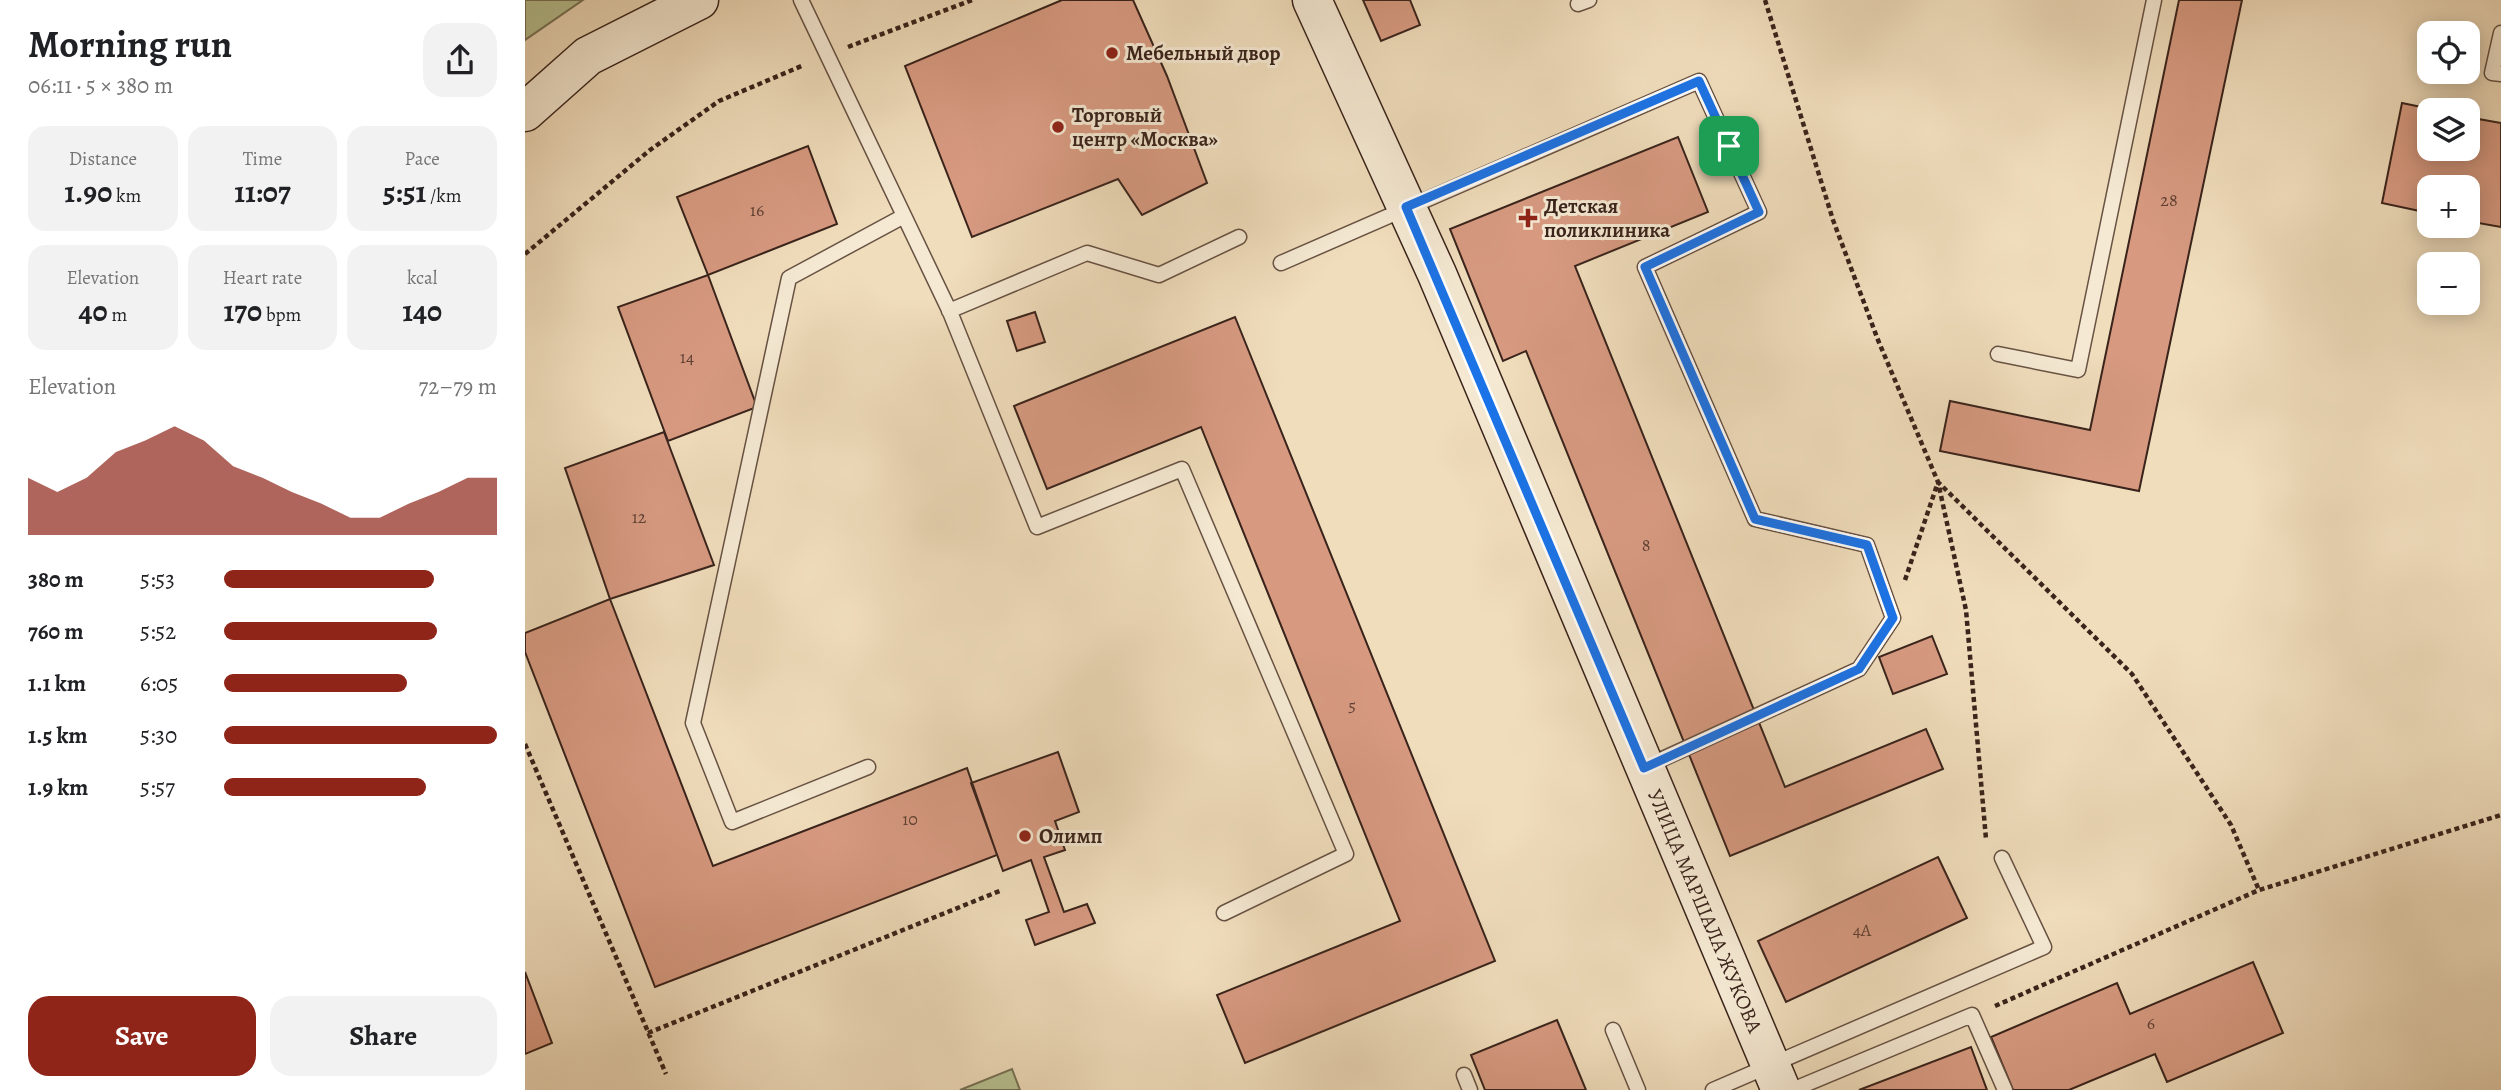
<!DOCTYPE html>
<html lang="en">
<head>
<meta charset="utf-8">
<style>
  :root { --surface:#fff; --page:#f2f2f2; --text:#202124; --muted:#757577; --accent:#8f2418 }
  body { margin:0; font-family:Alegreya,serif; background:var(--page); color:var(--text); height:100vh; display:flex; flex-direction:column; font-size:26px; white-space:nowrap }
  * { box-sizing:border-box; margin:0 }
  p { font-size:23px; color:var(--muted) }
  .icon { flex:none; width:38px; height:38px; fill:none; stroke:currentColor; stroke-width:2; stroke-linecap:round; stroke-linejoin:round }
  .map { position:relative; flex:1; overflow:hidden }
  .panel { display:flex; flex-direction:column; background:var(--surface); width:525px }
  .panel>* { flex:none }
  .controls { position:absolute; left:1892px; top:21px; display:grid; gap:14px }
  .controls a { display:grid; place-items:center; width:63px; height:63px; border-radius:14px; background:var(--surface); box-shadow:0 4px 18px #0003; font-size:35px }
  .pin { position:absolute; display:grid; place-items:center; width:60px; height:60px; color:#fff; margin:-30px; border-radius:14px; box-shadow:0 4px 10px #0006 }
  .round { display:grid; place-items:center; flex:none; width:74px; height:74px; border-radius:21px; background:var(--page) }
  .summary { display:flex; align-items:center; justify-content:space-between; height:119px; padding:0 28px }
  h1 { font-size:38px; font-weight:700; line-height:52px }
  .figures { display:grid; grid-template-columns:repeat(3,1fr); gap:10px; height:119px; padding:7px 28px }
  .figures div { display:grid; align-content:center; border-radius:18px; background:var(--page); text-align:center }
  .figures b { font-size:30px; font-weight:700 }
  .figures small { font-size:19px; font-weight:400 }
  .figures p { font-size:19px }
  .chart { height:196px; padding:14px 28px }
  .chart p { display:flex; justify-content:space-between }
  .chart svg { width:100%; height:126px; margin-top:7px; fill:var(--accent); opacity:.7 }
  .action { display:flex; gap:14px; margin-top:auto; padding:14px 28px }
  .action a { flex:1; height:80px; border-radius:21px; background:var(--accent); color:#fff; font-size:28px; font-weight:700; line-height:80px; text-align:center }
  .action a+a { background:var(--page); color:var(--text) }
  ul { padding:0 28px; list-style:none; font-size:23px }
  li { display:grid; grid-template-columns:112px 84px 1fr; align-items:center; height:52px }
  li i { height:18px; border-radius:9px; background:var(--accent) }
  main { display:flex; flex:1; min-height:0 }
  .map>svg:first-child { display:block }
  .green { fill:#b7c292; stroke:#787256; stroke-width:2 }
  .building { fill:#d79a81; stroke:#39231b; stroke-width:2 }
  .lines { fill:none; stroke-linecap:round; stroke-linejoin:round }
  .lane-casing { stroke:#675243; stroke-width:17 }
  .secondary-casing { stroke:#39231b; stroke-width:41 }
  .path { stroke:#39231b; stroke-width:4.5; stroke-dasharray:5 3.5; stroke-linecap:butt }
  .lane { stroke:#f5e9d3; stroke-width:14 }
  .secondary { stroke:#f5e9d3; stroke-width:38 }
  .route-casing { stroke:#fff; stroke-width:14 }
  .route { stroke:#1a73e8; stroke-width:9 }
  .poi-dot { fill:#8f2418; stroke:#f5e9d3; stroke-width:2.5 }
  .labels { text-anchor:middle; stroke-width:6; stroke-linejoin:round; paint-order:stroke }
  .number-label { font-size:18px; fill:#604134 }
  .poi-label { font-size:21px; font-weight:bold; fill:#39231b; stroke:#f5e9d3; text-anchor:start }
  .street-label { font-size:21px; fill:#39231b; stroke:#f5e9d3 }
</style>
</head>
<body>
<main>
<section class="panel">
<div class="summary"><div><h1>Morning run</h1><p>06:11 · 5 × 380 m</p></div><a class="round"><svg class="icon" aria-label="share" viewBox="0 0 24 24"><path d="M12 15V3M7 8l5-5 5 5M5 13v7h14v-7"/></svg></a></div>
<div class="figures">
<div><p>Distance</p><b>1.90<small> km</small></b></div>
<div><p>Time</p><b>11:07</b></div>
<div><p>Pace</p><b>5:51<small> /km</small></b></div>
</div>
<div class="figures">
<div><p>Elevation</p><b>40<small> m</small></b></div>
<div><p>Heart rate</p><b>170<small> bpm</small></b></div>
<div><p>kcal</p><b>140</b></div>
</div>
<div class="chart"><p><span>Elevation</span>72–79 m</p>
<svg viewBox="0 0 160 44" preserveAspectRatio="none"><path d="M0 44V24L10 29L20 24L30 15L40 11L50 6L60 11L70 20L80 24L90 29L100 33L110 38L120 38L130 33L140 29L150 24L160 24V44z"/></svg>
</div>
<ul>
<li><b>380 m</b>5:53<i style="width:77%"></i></li>
<li><b>760 m</b>5:52<i style="width:78%"></i></li>
<li><b>1.1 km</b>6:05<i style="width:67%"></i></li>
<li><b>1.5 km</b>5:30<i style="width:100%"></i></li>
<li><b>1.9 km</b>5:57<i style="width:74%"></i></li>
</ul>
<div class="action"><a>Save</a><a>Share</a></div>
</section>
<div class="map">
<svg width="1976" height="1090" viewBox="0 0 1976 1090">
  <rect width="100%" height="100%" fill="#f0ddbc"/>
  <filter id="stains"><feTurbulence type="fractalNoise" baseFrequency=".00286" numOctaves="4"/><feColorMatrix values="0 0 0 0 .2 0 0 0 0 .09 0 0 0 0 .02 0 0 0 .5 -.17"/></filter>
  <radialGradient id="worn" r=".72"><stop offset=".6" stop-color="#630" stop-opacity="0"/><stop offset="1" stop-color="#630" stop-opacity=".3"/></radialGradient>
  <path class="green" d="M 0,0 L 58,0 L 0,40 Z
    M 487,1069 L 495,1090 L 435,1090 Z"/>
  <path class="building" d="M 537,0 L 608,0 L 642,76 L 682,183 L 617,215 L 593,179 L 447,237 L 380,66 Z
    M 838,0 L 885,0 L 895,25 L 856,41 Z
    M 1654,0 L 1717,0 L 1614,491 L 1415,451 L 1425,401 L 1565,430 Z
    M 1877,103 L 1911,110 L 1904,110 L 1904,149 L 1942,149 L 1942,117 L 1976,123 L 1976,227 L 1942,221 L 1942,187 L 1904,187 L 1904,213 L 1857,203 Z
    M 1153,137 L 1183,212 L 1050,266 L 1260,787 L 1401,729 L 1418,769 L 1205,856 L 1001,351 L 978,361 L 925,229 Z
    M 283,146 L 312,224 L 183,275 L 152,197 Z
    M 183,275 L 232,407 L 143,441 L 93,307 Z
    M 510,312 L 520,342 L 492,351 L 482,321 Z
    M 710,317 L 970,961 L 720,1063 L 692,995 L 875,921 L 676,427 L 522,489 L 489,406 Z
    M 139,432 L 189,565 L 85,599 L 40,468 Z
    M 85,599 L 188,866 L 442,768 L 472,855 L 130,987 L 0,652 L 0,633 Z
    M 1407,636 L 1422,674 L 1368,694 L 1354,657 Z
    M 533,752 L 554,812 L 530,821 L 540,850 L 519,857 L 539,912 L 562,904 L 570,923 L 510,945 L 501,920 L 524,912 L 506,860 L 478,871 L 446,783 Z
    M 1413,857 L 1442,918 L 1261,1002 L 1233,941 Z
    M 1728,962 L 1758,1033 L 1642,1082 L 1630,1054 L 1544,1090 L 1488,1090 L 1466,1037 L 1592,983 L 1605,1014 Z
    M 0,972 L 27,1043 L 0,1054 Z
    M 1032,1020 L 1061,1090 L 960,1090 L 946,1055 Z
    M 1446,1047 L 1462,1090 L 1334,1090 Z"/>
  <g class="lines">
    <defs>
      <path id="lane" d="M 276,0 L 425,312 L 512,527 L 657,469 L 821,854 L 699,913
        M 1053,4 L 1064,0
        M 1976,33 L 1967,73 L 1976,74
        M 756,263 L 1174,81 L 1234,212 L 1120,267 L 1230,519 L 1342,545 L 1368,618 L 1334,669 L 1120,767
        M 424,311 L 562,253 L 634,275 L 714,237
        M 1473,354 L 1553,370 L 1629,0
        M 343,767 L 207,822 L 168,723 L 264,278 L 379,216
        M 1088,1030 L 1113,1090
        M 939,1075 L 945,1090
        M 1188,1090 L 1519,947 L 1477,858
        M 1267,1090 L 1447,1015 L 1480,1090"/>
      <path id="secondary" d="M 787,0 L 912,274 L 1256,1090
        M 0,112 L 63,56 L 174,0"/>
    </defs>
    <use href="#lane" class="lane-casing"/>
    <use href="#secondary" class="secondary-casing"/>
    <path class="path" d="M 1240,0 L 1308,220 L 1353,340 L 1413,482 L 1441,610 L 1461,839
      M 323,47 L 447,0
      M 0,254 L 125,150 L 194,101 L 279,65
      M 1380,580 L 1413,482 L 1607,674 L 1706,825 L 1734,890
      M 0,744 L 141,1074
      M 1470,1006 L 1734,890 L 1976,815
      M 123,1033 L 477,890"/>
    <use href="#lane" class="lane"/>
    <use href="#secondary" class="secondary"/>
  </g>
  <g class="lines">
    <defs>
      <path id="route" d="M 1174,81 L 1234,212 L 1120,267 L 1230,519 L 1342,545 L 1368,618 L 1334,669 L 1119,768 L 881,207 Z"/>
    </defs>
    <use href="#route" class="route-casing"/>
    <use href="#route" class="route"/>
  </g>
  <g class="poi-dot">
    <circle cx="587" cy="53" r="7"/>
    <circle cx="533" cy="127" r="7"/>
    <path d="M999.5 207.5h7v7h7v7h-7v7h-7v-7h-7v-7h7z"/>
    <circle cx="500" cy="836" r="7"/>
  </g>
  <g class="labels">
    <g class="number-label">
      <text x="1644" y="206">28</text>
      <text x="232" y="216">16</text>
      <text x="162" y="363">14</text>
      <text x="114" y="523">12</text>
      <text x="1121" y="551">8</text>
      <text x="827" y="711">5</text>
      <text x="385" y="825">10</text>
      <text x="1337" y="936">4А</text>
      <text x="1626" y="1029">6</text>
    </g>
    <g class="poi-label">
      <text x="601" y="60">Мебельный двор</text>
      <text x="547" y="122">Торговый<tspan x="547" dy="24">центр «Москва»</tspan></text>
      <text x="1019" y="213">Детская<tspan x="1019" dy="24">поликлиника</tspan></text>
      <text x="514" y="843">Олимп</text>
    </g>
    <g class="street-label">
      <text transform="translate(1180 911) rotate(67)" y="7">УЛИЦА МАРШАЛА ЖУКОВА</text>
    </g>
  </g>
  <rect width="100%" height="100%" filter="url(#stains)"/>
  <rect width="100%" height="100%" fill="url(#worn)"/>
</svg>
<div class="controls">
<a><svg class="icon" aria-label="locate" viewBox="0 0 24 24"><circle cx="12" cy="12" r="6"/><path d="M12 2v4M12 18v4M2 12h4M18 12h4"/></svg></a>
<a><svg class="icon" aria-label="layers" viewBox="0 0 24 24"><path d="M12 4l9 5-9 5-9-5zM3 14l9 5 9-5"/></svg></a>
<a>+</a>
<a>−</a>
</div>
<div class="pin" style="left:1204px;top:146px;background:#1e9e55"><svg class="icon" aria-label="arrive" viewBox="0 0 24 24"><path d="M6 21V4h12l-3 4 3 4H6"/></svg></div>
</div>
</main>
</body>
</html>
